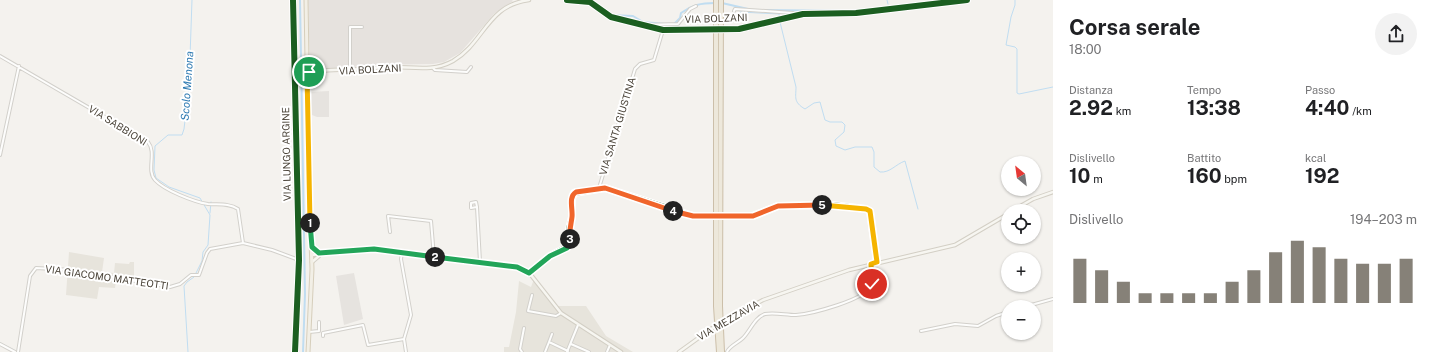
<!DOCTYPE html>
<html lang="it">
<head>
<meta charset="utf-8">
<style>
  :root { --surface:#fff; --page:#f2f2f2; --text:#202124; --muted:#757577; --accent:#868178 }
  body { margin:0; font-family:"Public Sans",sans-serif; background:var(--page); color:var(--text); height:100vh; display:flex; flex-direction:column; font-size:15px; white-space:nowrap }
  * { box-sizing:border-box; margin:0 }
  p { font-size:13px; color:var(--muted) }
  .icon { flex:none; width:22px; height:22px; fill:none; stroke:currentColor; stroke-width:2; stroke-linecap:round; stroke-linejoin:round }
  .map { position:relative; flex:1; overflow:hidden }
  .drawer { display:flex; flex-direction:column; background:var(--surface); width:380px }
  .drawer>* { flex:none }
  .needle { width:26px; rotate:331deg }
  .tools { position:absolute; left:1001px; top:156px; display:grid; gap:8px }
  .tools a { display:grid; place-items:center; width:40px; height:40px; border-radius:50%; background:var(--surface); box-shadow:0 1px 3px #0004; font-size:20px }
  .pin { position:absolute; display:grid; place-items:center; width:34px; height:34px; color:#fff; margin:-17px; border:2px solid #fff; border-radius:50%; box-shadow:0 1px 4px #0007 }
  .km { position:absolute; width:20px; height:20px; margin:-10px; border-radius:50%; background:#222; color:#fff; font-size:11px; line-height:20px; text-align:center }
  .round { display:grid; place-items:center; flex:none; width:42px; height:42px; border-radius:21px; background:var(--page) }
  .head { display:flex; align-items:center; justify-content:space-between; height:68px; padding:0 16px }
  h1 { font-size:22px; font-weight:700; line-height:30px }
  .figures { display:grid; grid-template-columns:repeat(3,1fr); gap:6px; height:68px; padding:4px 16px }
  .figures div { display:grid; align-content:center }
  .figures b { font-size:20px; font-weight:700 }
  .figures small { font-size:11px; font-weight:400 }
  .figures p { font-size:11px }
  .chart { height:112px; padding:8px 16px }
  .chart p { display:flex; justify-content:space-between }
  .chart svg { width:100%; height:72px; margin-top:4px; stroke:var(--accent); stroke-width:6 }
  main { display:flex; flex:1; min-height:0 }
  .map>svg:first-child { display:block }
  .residential { fill:#e7e4dc }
  .industrial { fill:#e6e2de }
  .parking { fill:#e6e3df }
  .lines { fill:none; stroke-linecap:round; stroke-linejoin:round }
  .stream { stroke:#c0ddf1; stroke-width:1 }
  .canal { stroke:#c0ddf1; stroke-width:2 }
  .street-casing { stroke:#d2d0cb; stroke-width:4 }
  .secondary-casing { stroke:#d3cfc5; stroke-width:4.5 }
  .primary-casing { stroke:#d6cebb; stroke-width:5 }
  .highway-casing { stroke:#ccbfa9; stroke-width:6 }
  .street { stroke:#fdfdfc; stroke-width:2 }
  .secondary { stroke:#f7f6f1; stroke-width:2.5 }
  .primary { stroke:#f2efe6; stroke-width:3 }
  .highway { stroke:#ede8db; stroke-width:4 }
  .street-bridge-casing { stroke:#d2d0cb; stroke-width:4; stroke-linecap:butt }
  .secondary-bridge-casing { stroke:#d3cfc5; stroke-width:4.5; stroke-linecap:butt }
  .street-bridge { stroke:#fdfdfc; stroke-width:2 }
  .secondary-bridge { stroke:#f7f6f1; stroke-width:2.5 }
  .cycleway-casing { stroke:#fff; stroke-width:8 }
  .cycleway { stroke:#1b5e20; stroke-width:6 }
  .split-1-casing { stroke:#fff; stroke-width:8 }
  .split-2-casing { stroke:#fff; stroke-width:8 }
  .split-3-casing { stroke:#fff; stroke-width:8 }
  .split-4-casing { stroke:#fff; stroke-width:8 }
  .split-5-casing { stroke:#fff; stroke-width:8 }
  .split-6-casing { stroke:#fff; stroke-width:8 }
  .split-1 { stroke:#f5b400; stroke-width:5 }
  .split-2 { stroke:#22a559; stroke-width:5 }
  .split-3 { stroke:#22a559; stroke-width:5 }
  .split-4 { stroke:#f0652b; stroke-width:5 }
  .split-5 { stroke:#f0652b; stroke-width:5 }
  .split-6 { stroke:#f5b400; stroke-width:5 }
  .labels { text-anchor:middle; stroke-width:4; stroke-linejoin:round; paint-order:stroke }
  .street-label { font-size:10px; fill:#4b4439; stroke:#fff }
  .water-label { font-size:11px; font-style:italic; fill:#2e7ab2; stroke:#fff }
</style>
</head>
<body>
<main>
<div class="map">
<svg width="1053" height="352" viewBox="0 0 1053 352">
  <rect width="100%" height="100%" fill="#f4f2ee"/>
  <path class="residential" d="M 69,252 L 104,258 L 102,272 L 114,273 L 115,263 L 129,264 L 130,262 L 134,262 L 134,281 L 125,283 L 125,280 L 116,279 L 115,288 L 99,287 L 97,299 L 66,295 Z
    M 534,279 L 554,306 L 586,306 L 606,336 L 633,352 L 504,352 L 504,347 L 509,347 L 516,312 L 519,281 L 531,287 Z"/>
  <path class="industrial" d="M 308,0 L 512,0 L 513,1 L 494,14 L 460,53 L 444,62 L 433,64 L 366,65 L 364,68 L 318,71 L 310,68 Z"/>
  <path class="parking" d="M 329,91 L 329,117 L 317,117 L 312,115 L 310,92 Z
    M 354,273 L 363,319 L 344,325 L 336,276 Z"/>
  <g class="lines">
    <path class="stream" d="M 887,0 L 888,4
      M 1015,0 L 1015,5 L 1011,17 L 1006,45 L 1015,47 L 1017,49 L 1017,93 L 1019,94 L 1053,87
      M 888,6 L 889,7
      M 740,12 L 779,14 L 780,18
      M 780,22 L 796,87 C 796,97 793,102 805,109 L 814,103 L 820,102 L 825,120 L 830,122 L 842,122 L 845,125 L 844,132 L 835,140 L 836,146 L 845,150 L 855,147 L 872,147 L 874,152 L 874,167 L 880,172 C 890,173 896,164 905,161 L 918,209
      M 210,213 L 211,202
      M 0,343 L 14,350
      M 188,352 L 184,286 L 187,282 L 194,277 L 202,261 L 203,252 L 208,245 L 210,215 L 200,198 L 169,187 L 156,178 L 154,170 L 155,146 L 168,135 L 182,135 L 184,129 L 189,86 L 192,0"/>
    <path class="canal" d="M 300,0 L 305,294 L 303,352
      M 722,3 L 748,9
      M 758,10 L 852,11 L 947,0
      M 610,15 L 633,16 L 643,22 L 665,24
      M 674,24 L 680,18 L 681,13 C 692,5 701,3 715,3"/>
    <defs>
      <path id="street" d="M 293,0 L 299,260 L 295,352
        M 734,11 L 735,9 L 793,13 L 797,16
        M 643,25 L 678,24 L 690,9 L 696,6
        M 0,56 L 148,142 C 157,153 146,170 155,180 C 164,190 194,202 208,204 C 218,205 229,203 238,209 L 243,243 L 272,250 L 299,260
        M 433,68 L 435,70 L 467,72 L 471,67
        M 350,70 L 350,27 L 362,27
        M 0,155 L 19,66
        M 599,188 L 635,69 L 640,64 L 654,60 L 663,30
        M 477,207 L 471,208 L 471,203 L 476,202 L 477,207 L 480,262
        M 727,216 L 753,216 L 778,206 L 832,205 L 866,209 L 870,211 L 877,262
        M 390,232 L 388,216 L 431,221 L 434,257
        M 402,253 L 401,259 L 411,315 L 404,339 L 406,352
        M 529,273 L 550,256 L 569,246 L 569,229 L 572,217 L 572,199 L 576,192 L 605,188 L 687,215 L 712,216
        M 532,295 L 528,311 L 556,316 L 561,313
        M 1024,307 L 1053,299
        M 921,331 L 955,324 L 978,326 L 996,316 L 1008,312
        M 309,332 L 319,331 L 319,322
        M 323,336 L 323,333 L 363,325 L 368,345 L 404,339
        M 549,342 L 552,334
        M 0,344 L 15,352
        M 571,344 L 589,352
        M 18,352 L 30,276 L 36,268 L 72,270 L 170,287 L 180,284 L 191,275 L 199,275 L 207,253 L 210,249 L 243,243
        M 522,352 L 520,349 L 524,328
        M 545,352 L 549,342 L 568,351
        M 567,352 L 578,325
        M 607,352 L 610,345
        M 727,352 C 729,346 738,343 743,338 C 750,331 755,317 765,314 C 774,312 786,315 796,315 C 810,314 867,300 871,285 C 873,279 870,270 871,264"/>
      <path id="secondary" d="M 567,0 L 590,2 L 611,17 L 651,28 L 709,29
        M 726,29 L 746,29 L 803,14 L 856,13 L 967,0
        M 307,73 C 324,69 345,70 362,69 C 372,69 383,67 393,67 C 414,67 433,72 453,61 C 484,43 487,5 529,0
        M 1012,211 L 1033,199 L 1053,192
        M 312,255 L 357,249 L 374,249 L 517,267 L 531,275 L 561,313 L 621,352
        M 312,262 L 319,256
        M 726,320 L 763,300 L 849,270 L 955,245 L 1008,214
        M 679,352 L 711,329"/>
      <path id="primary" d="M 306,0 L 309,181 L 312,269 L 308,352"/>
      <path id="highway" d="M 716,0 L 716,306 L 719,352
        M 721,0 L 720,306 L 722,352"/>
    </defs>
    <use href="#street" class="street-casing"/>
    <use href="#secondary" class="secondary-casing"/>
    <use href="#primary" class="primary-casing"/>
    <use href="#highway" class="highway-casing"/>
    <use href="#street" class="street"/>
    <use href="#secondary" class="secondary"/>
    <use href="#primary" class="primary"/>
    <use href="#highway" class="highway"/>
    <defs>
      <path id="street-bridge" d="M 712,216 L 727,216"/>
      <path id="secondary-bridge" d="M 709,29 L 726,29
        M 711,329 L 726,320"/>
    </defs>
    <use href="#street-bridge" class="street-bridge-casing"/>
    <use href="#secondary-bridge" class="secondary-bridge-casing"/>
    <use href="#street-bridge" class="street-bridge"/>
    <use href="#secondary-bridge" class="secondary-bridge"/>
    <defs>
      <path id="cycleway" d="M 293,0 L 299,260 L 295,352
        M 567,0 L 590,2 L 611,17 L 663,30 L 739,29 L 803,14 L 856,13 L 967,0
        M 529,273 L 550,256 L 569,246 L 569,229 L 572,217 L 572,199 L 574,193 L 605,188 L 693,216 L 753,216 L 778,206 L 832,205 L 866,209 L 870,211 L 877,262"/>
    </defs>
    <use href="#cycleway" class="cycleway-casing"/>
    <use href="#cycleway" class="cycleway"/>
  </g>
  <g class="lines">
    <defs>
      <path id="split-1" d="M 309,72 L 307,73 L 310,223"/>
      <path id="split-2" d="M 310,223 L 312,247 L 319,253 L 374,249 L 435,257"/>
      <path id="split-3" d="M 435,257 L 517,267 L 529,273 L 550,256 L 567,248 L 570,244 L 570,239"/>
      <path id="split-4" d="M 570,239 C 569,231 571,225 572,217 C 573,209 568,197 576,192 L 605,188 L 673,211"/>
      <path id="split-5" d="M 673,211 L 693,216 L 753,216 L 778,206 L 822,205"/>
      <path id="split-6" d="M 822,205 L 866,209 L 870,211 L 877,262 L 871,264 L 872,284"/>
    </defs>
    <use href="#split-1" class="split-1-casing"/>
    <use href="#split-2" class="split-2-casing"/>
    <use href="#split-3" class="split-3-casing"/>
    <use href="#split-4" class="split-4-casing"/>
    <use href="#split-5" class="split-5-casing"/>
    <use href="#split-6" class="split-6-casing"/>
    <use href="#split-1" class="split-1"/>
    <use href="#split-2" class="split-2"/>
    <use href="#split-3" class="split-3"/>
    <use href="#split-4" class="split-4"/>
    <use href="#split-5" class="split-5"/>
    <use href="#split-6" class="split-6"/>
  </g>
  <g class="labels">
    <g class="street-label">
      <text transform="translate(716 18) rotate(-2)" y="4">VIA BOLZANI</text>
      <text transform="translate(370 69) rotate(-3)" y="4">VIA BOLZANI</text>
      <text transform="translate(118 125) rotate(32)" y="4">VIA SABBIONI</text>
      <text transform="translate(617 126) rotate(-73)" y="4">VIA SANTA GIUSTINA</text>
      <text transform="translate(286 154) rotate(-91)" y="4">VIA LUNGO ARGINE</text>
      <text transform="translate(107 277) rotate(8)" y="4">VIA GIACOMO MATTEOTTI</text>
      <text transform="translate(728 320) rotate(-30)" y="4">VIA MEZZAVIA</text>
    </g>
    <g class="water-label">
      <text transform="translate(187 86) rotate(-86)" y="4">Scolo Menona</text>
    </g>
  </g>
</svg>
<div class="tools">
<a><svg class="needle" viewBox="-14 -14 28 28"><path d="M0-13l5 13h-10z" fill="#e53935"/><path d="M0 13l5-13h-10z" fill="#757577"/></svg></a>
<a><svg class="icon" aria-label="locate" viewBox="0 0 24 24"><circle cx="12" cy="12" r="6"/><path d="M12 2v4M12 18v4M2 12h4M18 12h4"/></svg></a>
<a>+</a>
<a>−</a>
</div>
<div class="pin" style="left:309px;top:72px;background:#1e9e55"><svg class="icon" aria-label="arrive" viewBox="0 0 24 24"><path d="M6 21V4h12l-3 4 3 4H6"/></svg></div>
<div class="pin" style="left:872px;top:284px;background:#d93025"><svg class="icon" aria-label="check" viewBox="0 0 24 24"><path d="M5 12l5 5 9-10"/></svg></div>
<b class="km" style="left:310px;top:223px">1</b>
<b class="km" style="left:435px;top:257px">2</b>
<b class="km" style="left:570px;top:239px">3</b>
<b class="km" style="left:673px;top:211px">4</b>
<b class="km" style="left:822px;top:205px">5</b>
</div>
<section class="drawer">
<div class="head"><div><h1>Corsa serale</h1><p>18:00</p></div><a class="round"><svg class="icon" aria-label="share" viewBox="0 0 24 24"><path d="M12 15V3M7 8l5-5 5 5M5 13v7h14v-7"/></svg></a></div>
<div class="figures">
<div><p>Distanza</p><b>2.92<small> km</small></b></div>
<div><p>Tempo</p><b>13:38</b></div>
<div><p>Passo</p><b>4:40<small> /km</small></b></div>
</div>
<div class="figures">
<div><p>Dislivello</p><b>10<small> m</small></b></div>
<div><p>Battito</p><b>160<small> bpm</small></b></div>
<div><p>kcal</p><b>192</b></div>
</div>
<div class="chart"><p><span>Dislivello</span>194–203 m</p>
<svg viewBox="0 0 160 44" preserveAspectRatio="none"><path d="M5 44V17M15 44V24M25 44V31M35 44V38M45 44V38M55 44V38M65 44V38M75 44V31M85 44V24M95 44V13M105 44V6M115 44V10M125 44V17M135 44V20M145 44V20M155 44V17"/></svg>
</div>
</section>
</main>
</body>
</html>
